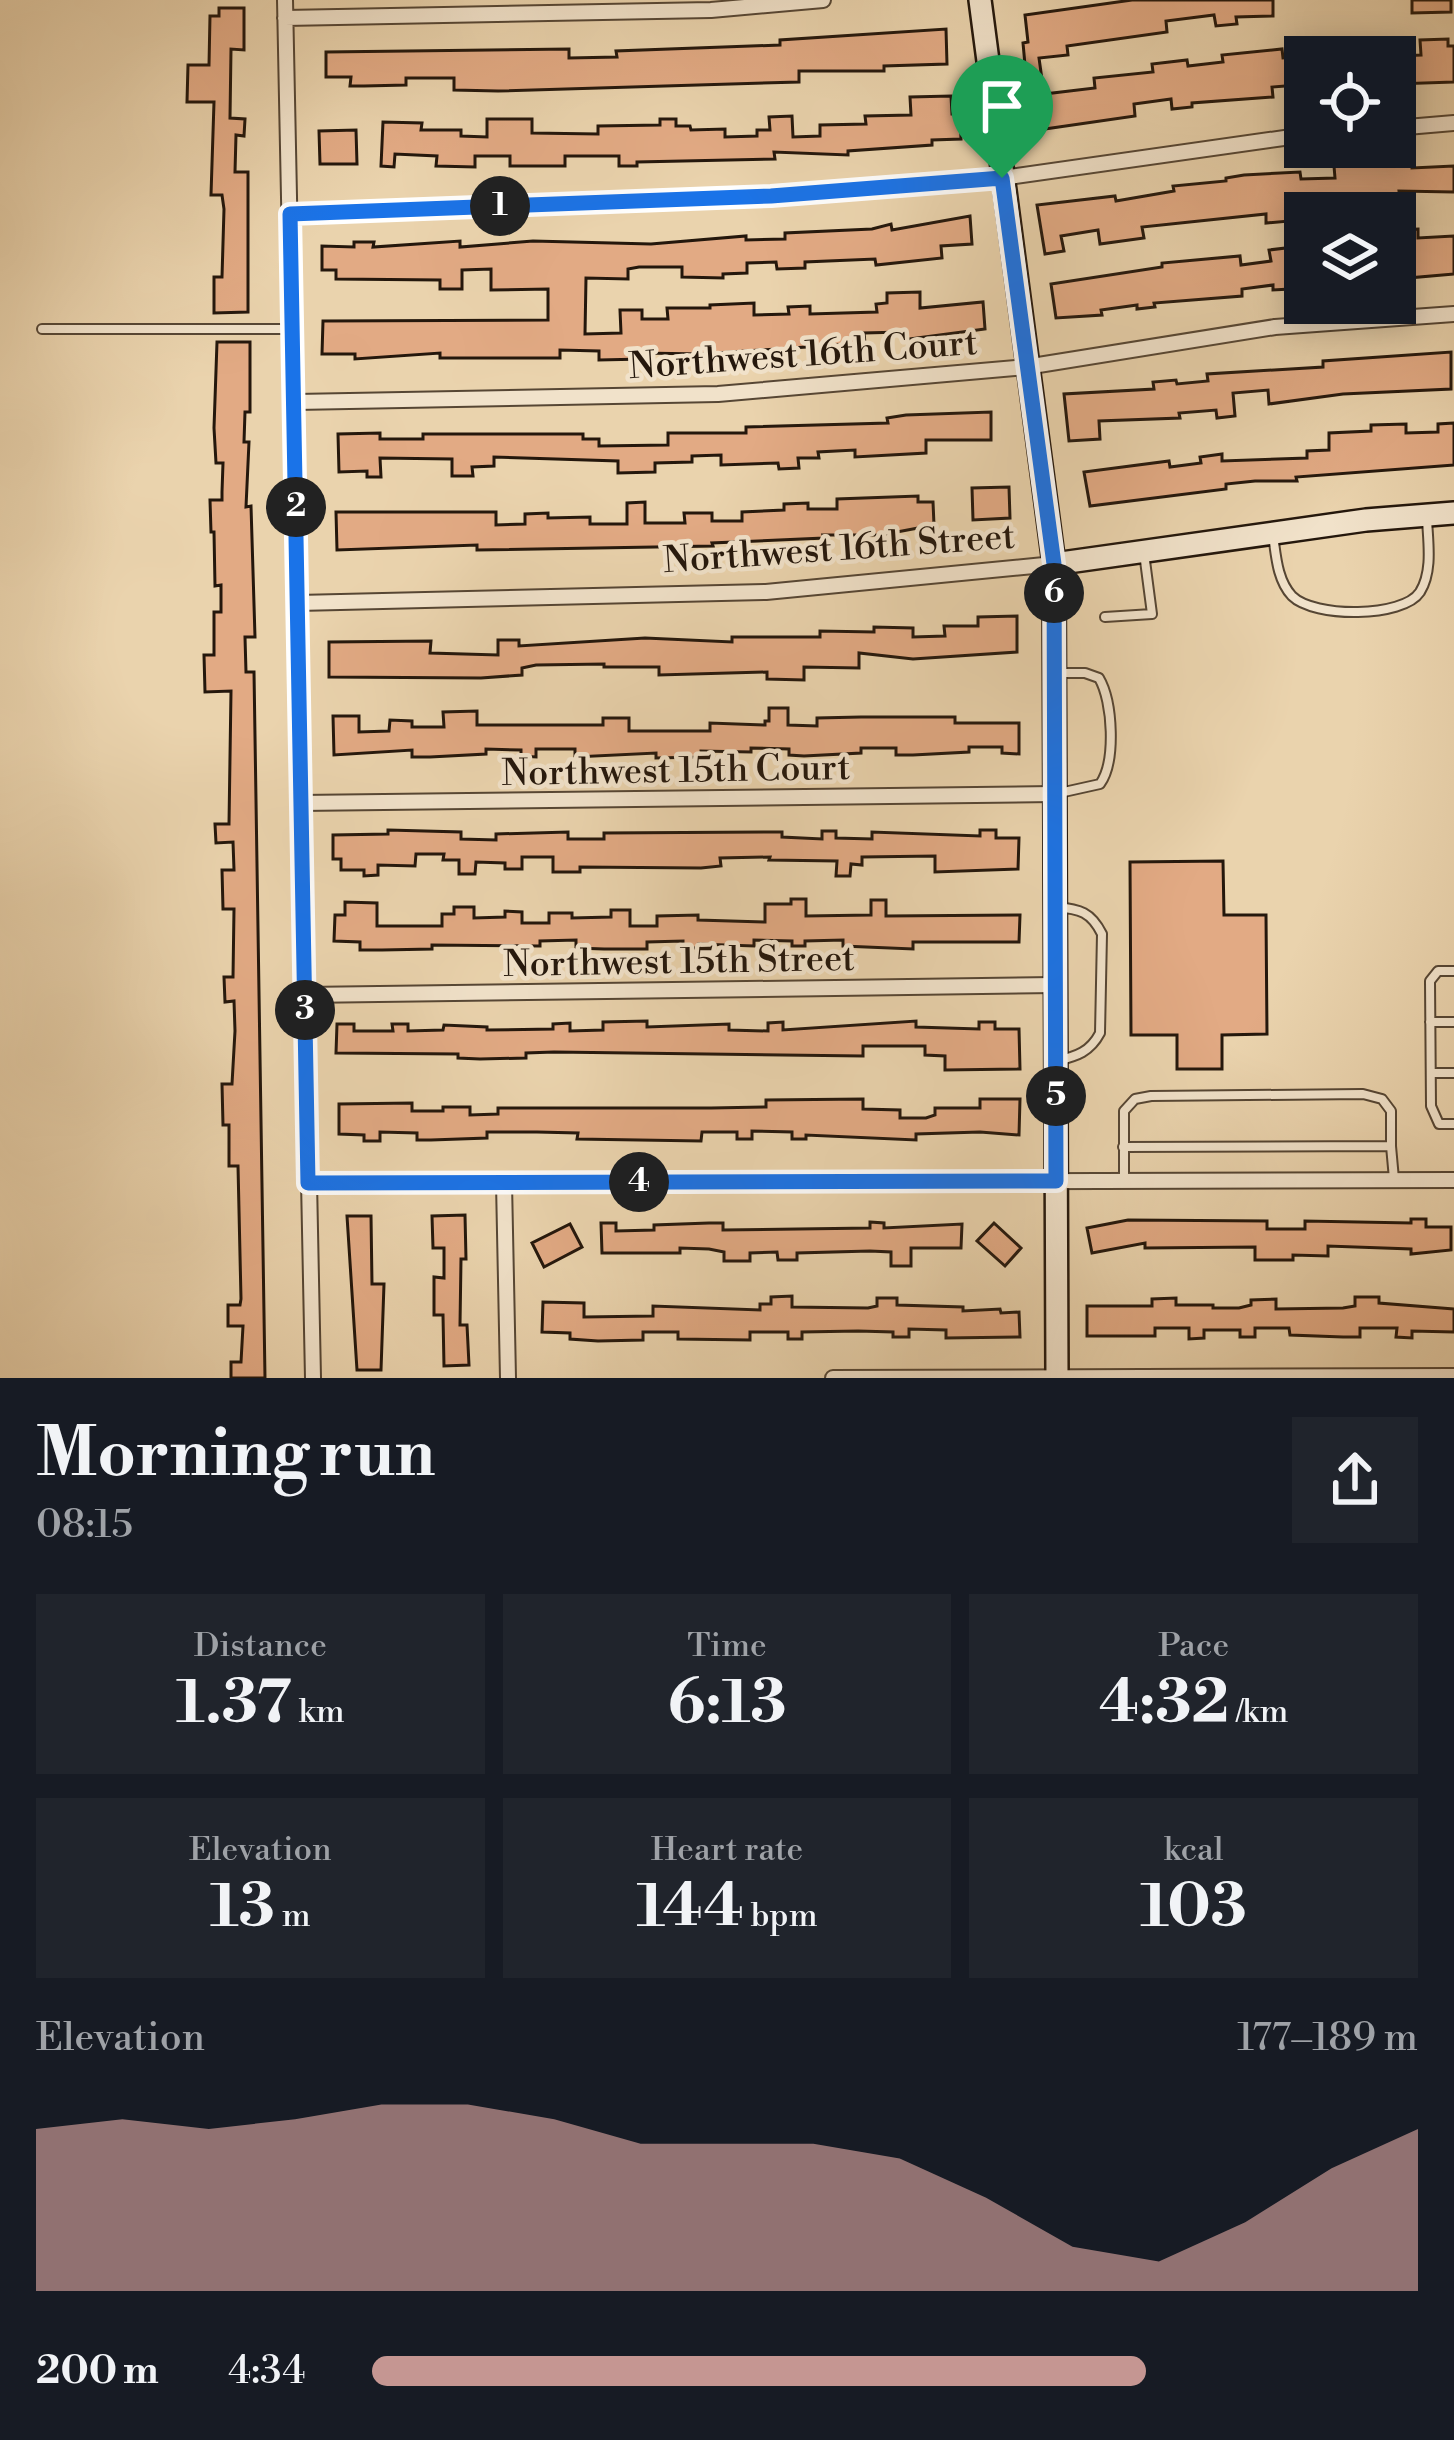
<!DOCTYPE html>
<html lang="en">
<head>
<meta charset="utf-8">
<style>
  :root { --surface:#171b24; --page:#20242c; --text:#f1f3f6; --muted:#9ea1a6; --accent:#c59692 }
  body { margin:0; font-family:"Libre Bodoni",serif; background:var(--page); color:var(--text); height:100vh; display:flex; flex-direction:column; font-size:45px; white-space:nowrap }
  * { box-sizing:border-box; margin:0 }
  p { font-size:39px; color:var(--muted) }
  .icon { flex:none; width:66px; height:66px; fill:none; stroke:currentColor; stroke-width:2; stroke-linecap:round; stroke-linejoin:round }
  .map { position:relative; height:1378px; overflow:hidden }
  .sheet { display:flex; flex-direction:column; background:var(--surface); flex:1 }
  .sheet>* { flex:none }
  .buttons { position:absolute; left:1284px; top:36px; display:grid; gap:24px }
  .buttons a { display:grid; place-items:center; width:132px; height:132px; border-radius:0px; background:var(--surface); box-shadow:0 6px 30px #0003; font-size:60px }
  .pin { position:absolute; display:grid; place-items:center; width:102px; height:102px; color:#fff; margin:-123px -51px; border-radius:50% 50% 50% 0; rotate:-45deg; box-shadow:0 0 12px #0007 }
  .pin .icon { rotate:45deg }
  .km { position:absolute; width:60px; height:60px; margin:-30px; border-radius:50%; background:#222; color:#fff; font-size:33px; line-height:60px; text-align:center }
  .round { display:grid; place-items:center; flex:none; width:126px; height:126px; border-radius:0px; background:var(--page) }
  .headline { display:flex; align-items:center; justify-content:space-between; height:204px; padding:0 36px }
  h1 { font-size:66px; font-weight:700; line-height:90px }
  .metrics { display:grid; grid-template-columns:repeat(3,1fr); gap:18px; height:204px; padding:12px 36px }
  .metrics div { display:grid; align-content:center; border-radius:0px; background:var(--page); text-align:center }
  .metrics b { font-size:60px; font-weight:700 }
  .metrics small { font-size:33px; font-weight:400 }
  .metrics p { font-size:33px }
  .chart { height:336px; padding:24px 36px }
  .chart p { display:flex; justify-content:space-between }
  .chart svg { width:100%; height:216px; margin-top:12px; fill:var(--accent); opacity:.7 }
  ul { padding:0 36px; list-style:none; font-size:39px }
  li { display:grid; grid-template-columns:192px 144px 1fr; align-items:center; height:90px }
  li i { height:30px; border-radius:15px; background:var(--accent) }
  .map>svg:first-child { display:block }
  .building { fill:#e2aa84; stroke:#24170c; stroke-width:3 }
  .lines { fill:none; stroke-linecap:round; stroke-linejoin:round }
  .lane-casing { stroke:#564634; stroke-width:12 }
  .street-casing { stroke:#564634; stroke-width:18 }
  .secondary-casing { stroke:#24170c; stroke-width:26 }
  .lane { stroke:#f1e2ca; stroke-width:8 }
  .street { stroke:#f1e2ca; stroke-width:14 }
  .secondary { stroke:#f1e2ca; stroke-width:21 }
  .route-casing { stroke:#fff; stroke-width:24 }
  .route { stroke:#1a73e8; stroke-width:15 }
  .labels { text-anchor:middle; stroke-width:9; stroke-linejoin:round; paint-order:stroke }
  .street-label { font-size:36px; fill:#24170c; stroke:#f1e2ca }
</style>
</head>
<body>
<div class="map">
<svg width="1454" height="1378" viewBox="0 0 1454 1378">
  <rect width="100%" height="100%" fill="#ead3ad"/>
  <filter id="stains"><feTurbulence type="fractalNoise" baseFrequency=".00167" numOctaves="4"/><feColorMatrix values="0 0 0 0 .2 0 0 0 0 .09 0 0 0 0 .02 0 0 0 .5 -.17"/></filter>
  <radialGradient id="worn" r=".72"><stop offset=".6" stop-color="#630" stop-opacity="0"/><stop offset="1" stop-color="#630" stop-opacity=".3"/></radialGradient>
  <path class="building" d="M 1132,0 L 1273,0 L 1273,16 L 1236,17 L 1237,24 L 1216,26 L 1214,15 L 1166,21 L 1167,32 L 1067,46 L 1068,55 L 1039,58 L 1044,94 L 1095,88 L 1094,78 L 1153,72 L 1152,64 L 1187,60 L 1188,66 L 1223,62 L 1222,55 L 1282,49 L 1283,58 L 1295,57 L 1297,85 L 1272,87 L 1273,97 L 1192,103 L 1192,107 L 1172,109 L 1171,99 L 1134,104 L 1135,116 L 1031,131 L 1023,43 L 1028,42 L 1025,15 Z
    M 1412,0 L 1451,0 L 1451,12 L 1412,13 Z
    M 219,8 L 244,8 L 244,50 L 231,49 L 230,118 L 245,119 L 244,136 L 236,135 L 235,172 L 248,172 L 248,312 L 214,313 L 214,277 L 222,277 L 224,209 L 222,195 L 211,195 L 214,102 L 187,102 L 188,65 L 209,65 L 210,16 L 219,16 Z
    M 946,29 L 947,64 L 884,66 L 884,71 L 799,71 L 799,82 L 498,91 L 454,90 L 454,78 L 406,78 L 406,85 L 364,86 L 350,86 L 351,77 L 326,77 L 326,52 L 569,49 L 569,58 L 617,57 L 616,51 L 780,45 L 780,40 Z
    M 1448,39 L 1448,46 L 1454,46 L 1454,82 L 1395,84 L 1395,56 L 1421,55 L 1420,40 Z
    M 951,96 L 952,114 L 960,114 L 961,139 L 932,140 L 932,145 L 848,151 L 848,155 L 774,152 L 775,159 L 637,162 L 637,166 L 619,166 L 619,156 L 565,156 L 565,166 L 510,166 L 510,156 L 475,156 L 475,167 L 436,166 L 437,156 L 395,154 L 394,167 L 381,166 L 383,122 L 422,123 L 421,130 L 461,130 L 461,136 L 487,137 L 487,119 L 532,119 L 532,133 L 598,134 L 598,126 L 660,125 L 660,119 L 676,119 L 676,126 L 690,126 L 691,130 L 725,129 L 725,137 L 757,136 L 757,130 L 770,130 L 769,117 L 792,116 L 793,137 L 820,136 L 820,125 L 866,124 L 865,116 L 911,115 L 910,97 Z
    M 356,130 L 357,164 L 320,164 L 319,131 Z
    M 1412,163 L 1412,168 L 1454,166 L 1454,192 L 1399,191 L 1400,200 L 1382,201 L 1382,197 L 1288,202 L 1290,221 L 1266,223 L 1266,214 L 1142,227 L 1144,238 L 1100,244 L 1098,230 L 1061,236 L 1064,251 L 1045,254 L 1037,205 L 1115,196 L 1116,201 L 1174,191 L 1173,186 L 1226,181 L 1226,178 L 1244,175 L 1300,172 L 1301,179 L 1335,178 L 1334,166 Z
    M 970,216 L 972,244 L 941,246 L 942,258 L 876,265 L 875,259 L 805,262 L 805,268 L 777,269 L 776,262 L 747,263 L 747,273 L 723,274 L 723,278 L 682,277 L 682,267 L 639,267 L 628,269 L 628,279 L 586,278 L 585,334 L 621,333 L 620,310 L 642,310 L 642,319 L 668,319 L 667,308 L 710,308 L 710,305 L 754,303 L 754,315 L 789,314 L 788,307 L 810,306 L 810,314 L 877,312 L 876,304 L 887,303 L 887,293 L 920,292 L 920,308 L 983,302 L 985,329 L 902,340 L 902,332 L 864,333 L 865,343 L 701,354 L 643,353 L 643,359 L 599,360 L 599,351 L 560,350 L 560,358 L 440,358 L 440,353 L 355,359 L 355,354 L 322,354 L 323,321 L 548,320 L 548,289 L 491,290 L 491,269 L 462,270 L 462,289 L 440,289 L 440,280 L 336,279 L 336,270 L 322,270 L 322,246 L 354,247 L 354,242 L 374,242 L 373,247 L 460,241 L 460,247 L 533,241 L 651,244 L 746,236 L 746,240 L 785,239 L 785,233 L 872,229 L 891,224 L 892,230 Z
    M 1418,229 L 1418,238 L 1454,236 L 1454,274 L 1396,279 L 1395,230 Z
    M 1286,248 L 1287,256 L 1305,254 L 1305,279 L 1289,280 L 1290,289 L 1273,290 L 1273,285 L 1242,289 L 1242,296 L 1154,303 L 1155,307 L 1137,309 L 1137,305 L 1101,310 L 1102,315 L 1056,318 L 1051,284 L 1162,267 L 1162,263 L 1240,256 L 1241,265 L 1271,261 L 1269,250 Z
    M 217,342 L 250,342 L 250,412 L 245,412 L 244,442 L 249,442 L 246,507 L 251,506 L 255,637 L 245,637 L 246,672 L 254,672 L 265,1378 L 231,1378 L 231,1362 L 241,1362 L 243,1326 L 228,1326 L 228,1305 L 240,1305 L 241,1299 L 238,1166 L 229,1166 L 229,1125 L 223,1125 L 222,1084 L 232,1084 L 235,1031 L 234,1001 L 225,1002 L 224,977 L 233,977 L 234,909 L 223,909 L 222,870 L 234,870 L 233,842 L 216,843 L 215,824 L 229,824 L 231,691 L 205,692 L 204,655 L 214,655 L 214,612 L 221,612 L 221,585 L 215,586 L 214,532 L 211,532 L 210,500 L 222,500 L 222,492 L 223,463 L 216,463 L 214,428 Z
    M 1451,352 L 1451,389 L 1343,394 L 1269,404 L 1268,390 L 1233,393 L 1235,416 L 1217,418 L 1216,410 L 1179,413 L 1180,418 L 1099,421 L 1100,439 L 1069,441 L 1064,394 L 1154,389 L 1153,382 L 1176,380 L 1177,384 L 1208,381 L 1207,374 L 1323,367 L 1323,361 Z
    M 991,412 L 991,440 L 926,440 L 926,453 L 855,457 L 855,450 L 818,452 L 819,458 L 798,458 L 799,468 L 779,469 L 778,463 L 721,465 L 721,455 L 692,456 L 692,462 L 655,463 L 655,472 L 618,473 L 618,461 L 494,457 L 494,466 L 472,467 L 473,476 L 452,476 L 452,459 L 380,458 L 381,477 L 367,477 L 367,471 L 339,472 L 338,434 L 380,433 L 380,439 L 423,439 L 423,434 L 583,434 L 583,439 L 599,439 L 599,446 L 668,445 L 668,433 L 746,433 L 746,427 L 888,423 L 887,418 L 906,415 Z
    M 1454,423 L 1454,465 L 1296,477 L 1297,481 L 1255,481 L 1226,484 L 1226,489 L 1090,506 L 1084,472 L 1169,461 L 1170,467 L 1201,463 L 1200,457 L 1222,454 L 1222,461 L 1307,458 L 1307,451 L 1329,450 L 1329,433 L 1371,431 L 1371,425 L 1406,424 L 1406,433 L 1438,432 L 1438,424 Z
    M 1009,487 L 1010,518 L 973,520 L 972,488 Z
    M 918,496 L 918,502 L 933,502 L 934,525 L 881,535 L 823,535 L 824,538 L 712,543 L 713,546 L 477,550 L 477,545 L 337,550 L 336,512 L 496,512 L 496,525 L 525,524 L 525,514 L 548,513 L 548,518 L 590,517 L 590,524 L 627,524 L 627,503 L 645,502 L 645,523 L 685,523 L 684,513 L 712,513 L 712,521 L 742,521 L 742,512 L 784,510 L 784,504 L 808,503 L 808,509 L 837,509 L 837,499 Z
    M 1017,616 L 1017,652 L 913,659 L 859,653 L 859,668 L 804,667 L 804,680 L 767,679 L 767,672 L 659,675 L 659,667 L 604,667 L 604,664 L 536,665 L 522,668 L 522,675 L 481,678 L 329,677 L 329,642 L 431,641 L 430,653 L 498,655 L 498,640 L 519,640 L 519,646 L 645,638 L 732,642 L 732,637 L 820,637 L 820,631 L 874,632 L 874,627 L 913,628 L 913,637 L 945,636 L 944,626 L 978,626 L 978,617 Z
    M 769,708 L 788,708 L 788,725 L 817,726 L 817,718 L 861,717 L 955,717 L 955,723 L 1019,723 L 1019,754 L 1002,753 L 1002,747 L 969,747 L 969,752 L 913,755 L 896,755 L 896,748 L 861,748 L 861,753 L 804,756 L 789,755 L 789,749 L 751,748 L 751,752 L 701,751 L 701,757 L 656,758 L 656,753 L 575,757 L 575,749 L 536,749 L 536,757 L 521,756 L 521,750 L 486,749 L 486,754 L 430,757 L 412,757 L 412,750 L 334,755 L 333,716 L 359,716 L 359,732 L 389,731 L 390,720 L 412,721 L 412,727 L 444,727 L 443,712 L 477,711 L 477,725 L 603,725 L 603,718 L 629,718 L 629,731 L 710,731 L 710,723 L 765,725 L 765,721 L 769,721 Z
    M 388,830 L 461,832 L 461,839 L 496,840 L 496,834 L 568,832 L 568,839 L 604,839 L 604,833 L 782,832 L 782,837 L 822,839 L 822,831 L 836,831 L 836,838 L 872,839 L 872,832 L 980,836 L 980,830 L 996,830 L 996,838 L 1019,838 L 1018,869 L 935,872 L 935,856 L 862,857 L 862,865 L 851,864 L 850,876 L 836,876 L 837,861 L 769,860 L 770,857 L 720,858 L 721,866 L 701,868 L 580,867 L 580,872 L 553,872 L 553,857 L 522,857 L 522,869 L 505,869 L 505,863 L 476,862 L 475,874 L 459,874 L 459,860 L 443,860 L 444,854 L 416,854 L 415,866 L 378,865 L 378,875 L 364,876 L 364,870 L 341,870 L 341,859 L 333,859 L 333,835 L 388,834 Z
    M 1223,861 L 1224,915 L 1266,915 L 1267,1034 L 1222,1035 L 1222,1069 L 1177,1069 L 1177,1035 L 1131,1035 L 1130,862 Z
    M 791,899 L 806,899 L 806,916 L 871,915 L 871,900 L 886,900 L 886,916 L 1020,915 L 1019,942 L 913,942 L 913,949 L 843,946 L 843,940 L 805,941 L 805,946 L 792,946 L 792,941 L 754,940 L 754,946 L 699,944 L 699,948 L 683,948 L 683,941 L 647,942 L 647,949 L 604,949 L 576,948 L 576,940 L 540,941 L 540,946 L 432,945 L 432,949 L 382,950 L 360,950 L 360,942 L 334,941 L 335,915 L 345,915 L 345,902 L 377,903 L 377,926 L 442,926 L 442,914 L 454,914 L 454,907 L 474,907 L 474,918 L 505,917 L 505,911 L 522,912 L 522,923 L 549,923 L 549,913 L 572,913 L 572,918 L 611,917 L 611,910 L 630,910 L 630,926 L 657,926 L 657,916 L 698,915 L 698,920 L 765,922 L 765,904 L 791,904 Z
    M 647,1021 L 647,1027 L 729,1024 L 729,1030 L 768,1031 L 768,1023 L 783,1022 L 783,1030 L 916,1021 L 916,1027 L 979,1029 L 979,1022 L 995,1022 L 995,1029 L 1019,1029 L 1020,1069 L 945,1070 L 945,1056 L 925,1055 L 925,1046 L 863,1046 L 863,1056 L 554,1052 L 526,1053 L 526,1058 L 480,1059 L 458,1058 L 458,1054 L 336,1053 L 337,1024 L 354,1024 L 354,1031 L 393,1031 L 392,1024 L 408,1024 L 408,1031 L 443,1030 L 444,1025 L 487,1027 L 487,1030 L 553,1029 L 553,1024 L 570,1023 L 570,1031 L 603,1030 L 603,1022 Z
    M 863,1099 L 863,1109 L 900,1110 L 900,1118 L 926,1118 L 935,1115 L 935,1108 L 980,1108 L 980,1099 L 1020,1099 L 1019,1135 L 980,1132 L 916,1134 L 916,1140 L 806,1135 L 806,1139 L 792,1139 L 792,1132 L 752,1131 L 752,1139 L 737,1139 L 737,1132 L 702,1132 L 701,1141 L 577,1139 L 578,1133 L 537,1132 L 487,1132 L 487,1138 L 431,1140 L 417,1140 L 417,1133 L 380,1132 L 380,1141 L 364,1141 L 364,1135 L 339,1134 L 339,1104 L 412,1103 L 412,1111 L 443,1111 L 443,1107 L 470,1107 L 470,1115 L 498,1114 L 498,1108 L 711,1108 L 766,1107 L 766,1100 Z
    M 465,1215 L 466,1259 L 461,1259 L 460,1325 L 467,1325 L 469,1365 L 444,1366 L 443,1315 L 434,1315 L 434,1277 L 444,1278 L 444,1248 L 433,1248 L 432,1216 Z
    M 347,1216 L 371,1216 L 372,1284 L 384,1284 L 381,1370 L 357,1370 Z
    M 1411,1219 L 1426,1219 L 1426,1227 L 1451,1227 L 1451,1250 L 1411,1254 L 1411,1249 L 1328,1246 L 1328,1256 L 1293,1255 L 1293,1260 L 1255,1260 L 1255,1247 L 1145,1248 L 1145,1243 L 1092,1253 L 1087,1228 L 1128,1220 L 1267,1221 L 1267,1229 L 1305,1229 L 1305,1221 L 1411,1223 Z
    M 870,1222 L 884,1223 L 884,1228 L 962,1224 L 961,1248 L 911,1248 L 911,1266 L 891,1266 L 891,1252 L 870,1251 L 797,1253 L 797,1260 L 778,1260 L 777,1252 L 750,1253 L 750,1261 L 724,1261 L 724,1252 L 709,1249 L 680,1248 L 680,1253 L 602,1253 L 601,1223 L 616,1223 L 616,1231 L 654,1230 L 654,1225 L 709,1223 L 723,1223 L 723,1230 L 870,1228 Z
    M 994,1223 L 1021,1248 L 1005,1266 L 977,1241 Z
    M 570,1224 L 582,1247 L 544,1267 L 532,1243 Z
    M 792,1296 L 792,1307 L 868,1308 L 877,1306 L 877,1298 L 897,1298 L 897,1305 L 963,1307 L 963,1311 L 1000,1309 L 1001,1313 L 1019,1312 L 1020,1337 L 946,1338 L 946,1330 L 909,1329 L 909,1337 L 893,1337 L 893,1332 L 858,1331 L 802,1332 L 802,1339 L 788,1339 L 788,1332 L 750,1332 L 750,1340 L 678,1339 L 678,1332 L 643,1332 L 643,1340 L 598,1341 L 570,1339 L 570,1333 L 542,1332 L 543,1302 L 584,1303 L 584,1317 L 653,1316 L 653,1306 L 760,1310 L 760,1304 L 771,1304 L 771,1297 Z
    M 1355,1297 L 1379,1297 L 1379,1303 L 1454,1309 L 1454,1332 L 1412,1331 L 1412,1338 L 1396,1337 L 1397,1328 L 1360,1328 L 1360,1337 L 1343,1337 L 1290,1335 L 1289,1328 L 1255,1328 L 1255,1337 L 1240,1337 L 1240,1330 L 1204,1330 L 1204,1338 L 1189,1339 L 1189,1328 L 1155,1328 L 1155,1336 L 1087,1336 L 1087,1306 L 1152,1306 L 1152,1299 L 1176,1298 L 1176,1305 L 1213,1305 L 1213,1308 L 1239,1308 L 1251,1305 L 1251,1300 L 1276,1299 L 1276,1309 L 1343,1308 L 1355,1306 Z"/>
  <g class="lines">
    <defs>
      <path id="lane" d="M 42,329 L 292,329
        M 1273,535 C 1276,555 1277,580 1292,596 C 1314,618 1403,618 1420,592 C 1433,571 1428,542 1427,519
        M 1105,617 L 1152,614 L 1144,553
        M 1055,794 L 1100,784 C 1116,762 1113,702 1099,678 L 1085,673 L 1056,673
        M 1056,907 C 1080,909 1091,912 1102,934 L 1100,1033 C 1090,1052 1077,1056 1057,1061
        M 1454,971 L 1438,971 L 1430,981 L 1431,1106 L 1439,1124 L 1454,1124
        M 1430,1022 L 1454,1022
        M 1431,1073 L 1454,1073
        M 1391,1146 L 1394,1179
        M 1123,1147 L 1391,1146 L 1391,1111 L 1382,1099 L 1363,1094 L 1151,1096 L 1135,1099 L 1124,1111 L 1124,1180"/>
      <path id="street" d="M 285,0 L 313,1378
        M 285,18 L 711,10 L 823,0
        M 1395,128 L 1454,123
        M 290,214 L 771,196 L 1002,178 L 1305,135
        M 296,402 L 718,394 L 1026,367 L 1275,327 L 1454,314
        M 298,603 L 766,592 L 1054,564
        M 300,803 L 1054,794
        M 304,995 L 1055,985
        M 308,1183 L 1454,1180
        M 504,1183 L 508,1378
        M 833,1378 L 1454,1376"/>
      <path id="secondary" d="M 980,0 L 1054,564 L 1057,1378
        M 1054,564 L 1366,520 L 1454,513"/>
    </defs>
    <use href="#lane" class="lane-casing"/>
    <use href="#street" class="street-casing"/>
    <use href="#secondary" class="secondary-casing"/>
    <use href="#lane" class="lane"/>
    <use href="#street" class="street"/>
    <use href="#secondary" class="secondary"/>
  </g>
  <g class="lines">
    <defs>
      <path id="route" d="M 1002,178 L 1054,564 L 1056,1181 L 308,1183 L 290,214 L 771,196 Z"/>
    </defs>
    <use href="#route" class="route-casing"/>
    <use href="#route" class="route"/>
  </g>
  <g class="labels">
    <g class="street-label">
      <text transform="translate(803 353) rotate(-4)" y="13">Northwest 16th Court</text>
      <text transform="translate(839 547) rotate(-4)" y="13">Northwest 16th Street</text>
      <text transform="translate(676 769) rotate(-1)" y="13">Northwest 15th Court</text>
      <text transform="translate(679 960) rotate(-1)" y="13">Northwest 15th Street</text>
    </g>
  </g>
  <rect width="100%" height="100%" filter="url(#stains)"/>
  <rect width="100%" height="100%" fill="url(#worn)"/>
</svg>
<div class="buttons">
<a><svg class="icon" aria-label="locate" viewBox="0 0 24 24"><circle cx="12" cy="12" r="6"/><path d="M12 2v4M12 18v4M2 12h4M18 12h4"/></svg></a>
<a><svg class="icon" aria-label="layers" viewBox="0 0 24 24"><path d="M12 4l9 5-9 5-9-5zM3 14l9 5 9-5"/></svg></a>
</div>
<div class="pin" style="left:1002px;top:178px;background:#1e9e55"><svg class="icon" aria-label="arrive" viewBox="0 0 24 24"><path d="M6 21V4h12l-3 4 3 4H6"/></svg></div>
<b class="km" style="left:500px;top:206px">1</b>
<b class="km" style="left:296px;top:507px">2</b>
<b class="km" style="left:305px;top:1010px">3</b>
<b class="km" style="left:639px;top:1182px">4</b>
<b class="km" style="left:1056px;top:1096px">5</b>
<b class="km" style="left:1054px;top:593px">6</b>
</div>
<section class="sheet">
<div class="headline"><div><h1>Morning run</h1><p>08:15</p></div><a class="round"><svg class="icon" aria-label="share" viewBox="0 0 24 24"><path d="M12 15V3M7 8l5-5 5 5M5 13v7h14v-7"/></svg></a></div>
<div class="metrics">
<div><p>Distance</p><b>1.37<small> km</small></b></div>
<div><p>Time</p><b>6:13</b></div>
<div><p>Pace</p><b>4:32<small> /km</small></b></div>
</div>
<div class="metrics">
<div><p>Elevation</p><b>13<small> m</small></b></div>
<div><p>Heart rate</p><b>144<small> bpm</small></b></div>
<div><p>kcal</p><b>103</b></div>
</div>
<div class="chart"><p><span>Elevation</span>177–189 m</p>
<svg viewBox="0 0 160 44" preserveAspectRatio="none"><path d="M0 44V11L10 9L20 11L30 9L40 6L50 6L60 9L70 14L80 14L90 14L100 17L110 25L120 35L130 38L140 30L150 19L160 11V44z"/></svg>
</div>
<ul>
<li><b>200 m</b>4:34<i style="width:74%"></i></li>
</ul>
</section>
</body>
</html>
